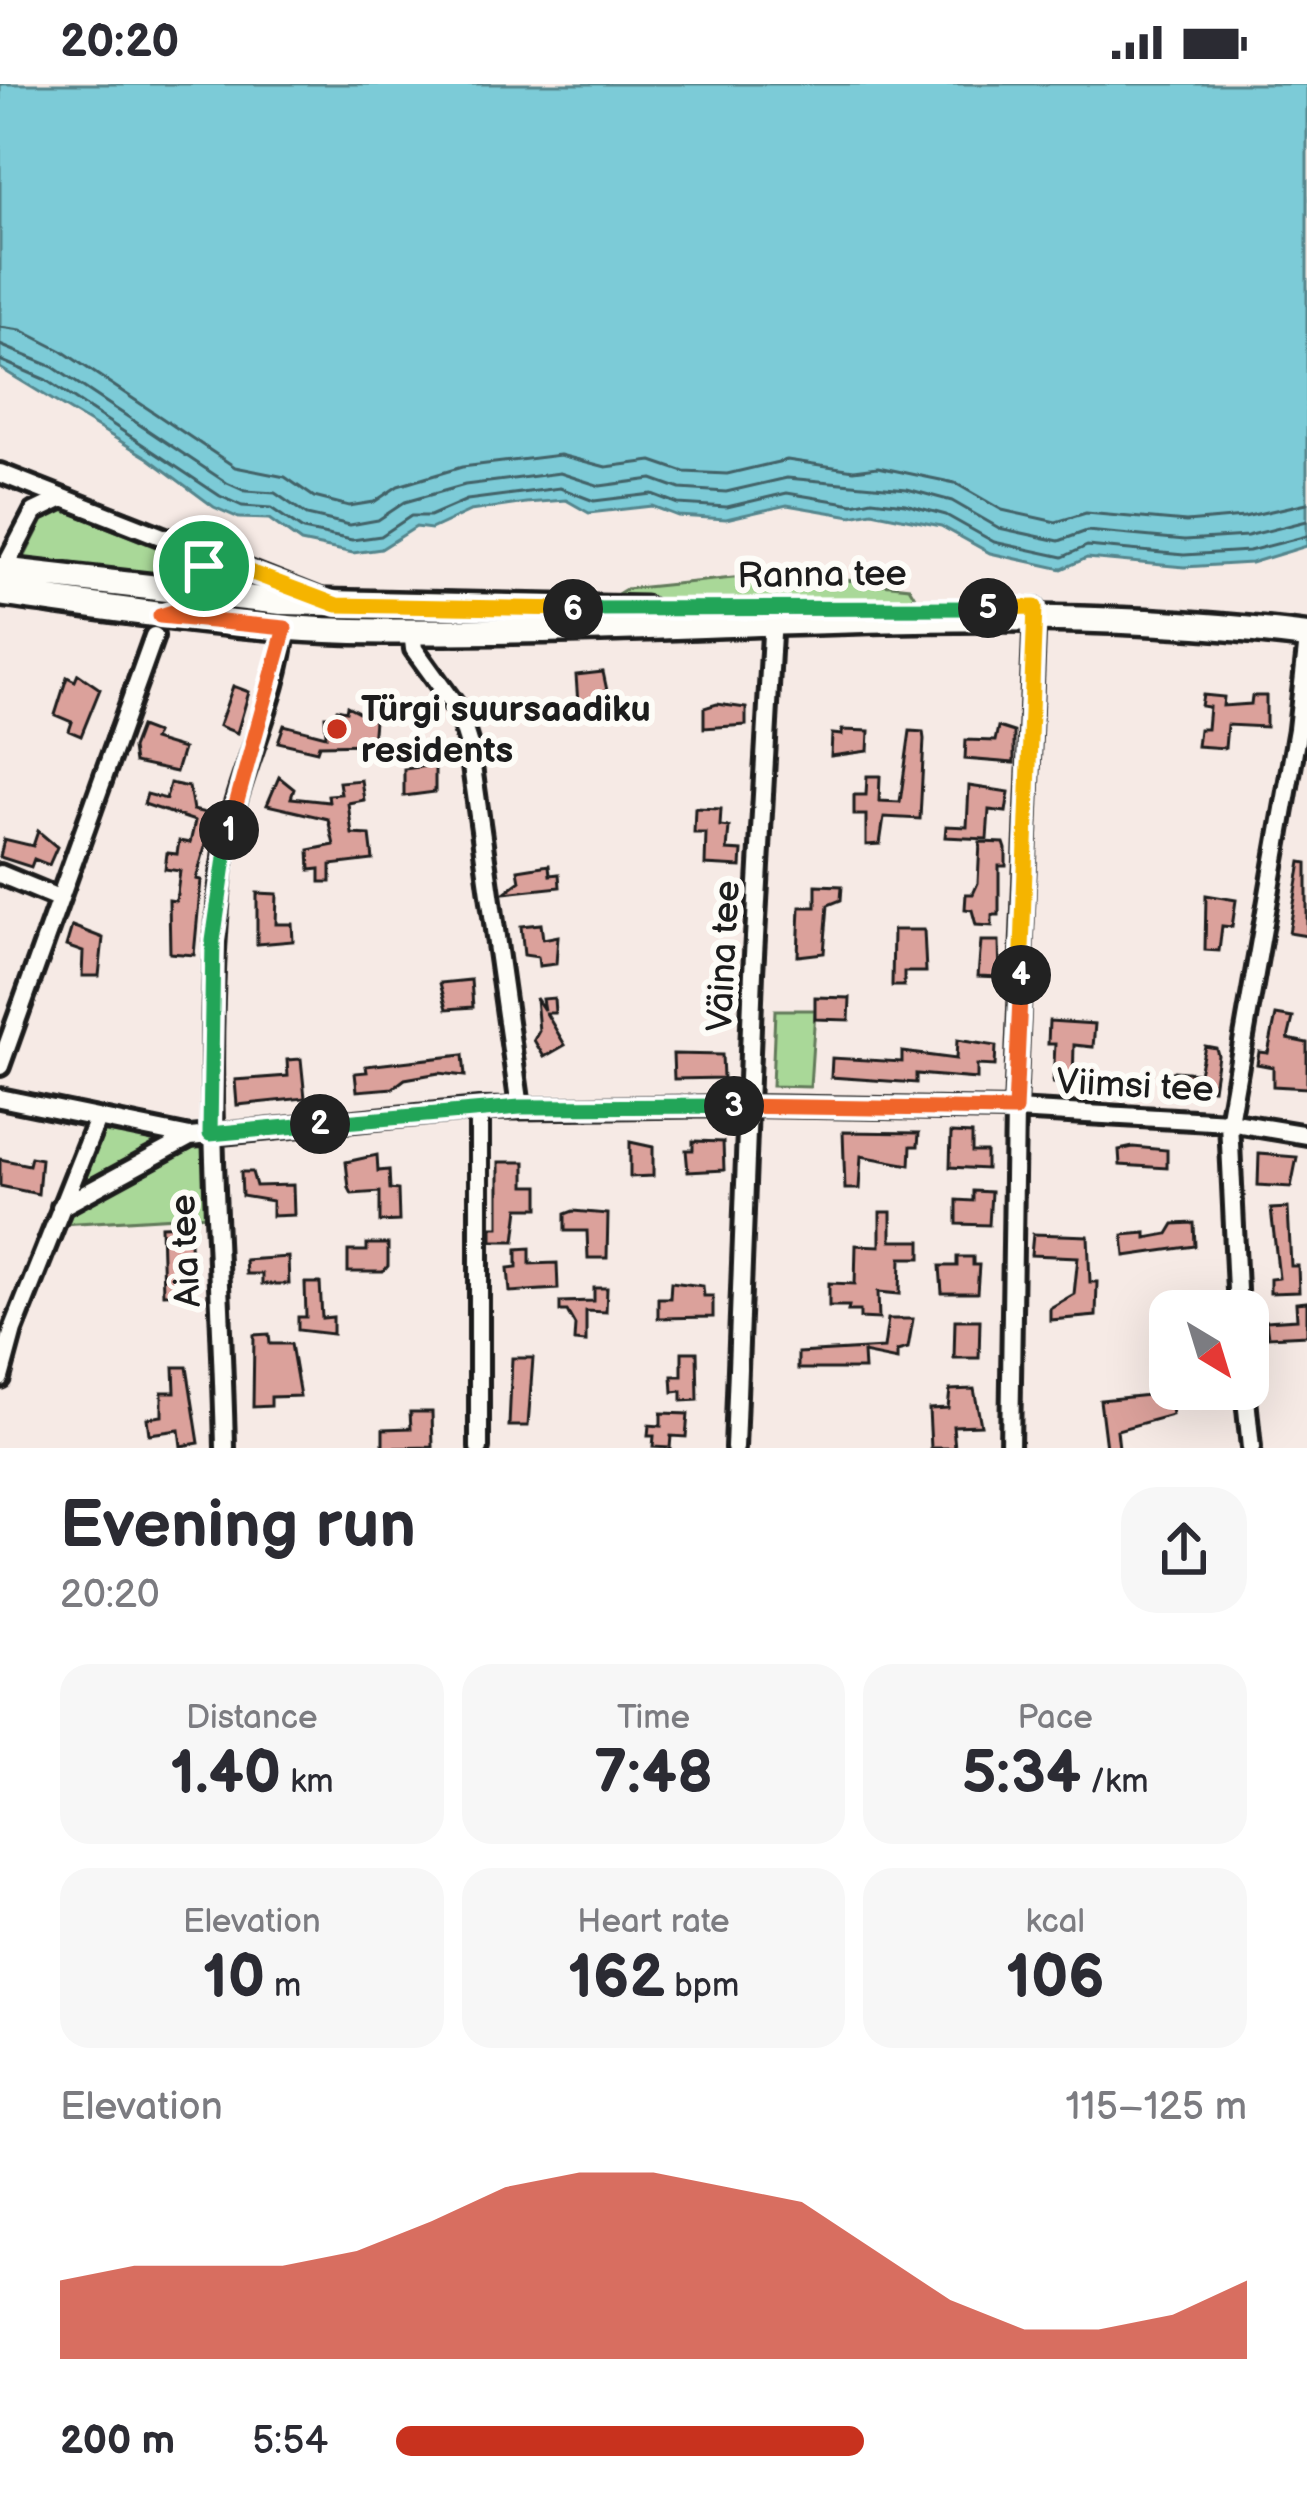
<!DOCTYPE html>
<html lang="en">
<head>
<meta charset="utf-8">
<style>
  :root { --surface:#fff; --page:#f7f7f7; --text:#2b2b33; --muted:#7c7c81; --accent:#c8321e }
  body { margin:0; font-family:"Balsamiq Sans",sans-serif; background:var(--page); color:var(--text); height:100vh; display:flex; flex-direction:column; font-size:45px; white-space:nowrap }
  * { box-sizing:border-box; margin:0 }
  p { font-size:39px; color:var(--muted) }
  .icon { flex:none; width:66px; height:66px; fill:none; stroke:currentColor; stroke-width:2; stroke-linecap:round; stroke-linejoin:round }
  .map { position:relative; height:1364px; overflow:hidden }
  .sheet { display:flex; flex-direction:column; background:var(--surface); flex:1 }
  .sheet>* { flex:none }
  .needle { width:78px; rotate:142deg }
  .buttons { position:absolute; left:1149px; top:1206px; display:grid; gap:24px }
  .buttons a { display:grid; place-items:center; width:120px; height:120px; border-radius:24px; background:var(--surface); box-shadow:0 12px 48px #0002; font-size:60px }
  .pin { position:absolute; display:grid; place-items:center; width:102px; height:102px; color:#fff; margin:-51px; border:6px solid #fff; border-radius:50%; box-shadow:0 3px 12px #0007 }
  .km { position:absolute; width:60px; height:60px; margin:-30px; border-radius:50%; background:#222; color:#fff; font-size:33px; line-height:60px; text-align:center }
  .round { display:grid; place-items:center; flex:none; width:126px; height:126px; border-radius:36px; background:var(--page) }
  .summary { display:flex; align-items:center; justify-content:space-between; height:204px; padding:0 60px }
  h1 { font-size:66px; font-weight:800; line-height:90px }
  .stats { display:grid; grid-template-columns:repeat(3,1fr); gap:18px; height:204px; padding:12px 60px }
  .stats div { display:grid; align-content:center; border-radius:30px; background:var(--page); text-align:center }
  .stats b { font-size:60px; font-weight:800 }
  .stats small { font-size:33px; font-weight:400 }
  .stats p { font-size:33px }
  .chart { height:336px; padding:24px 60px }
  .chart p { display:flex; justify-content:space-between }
  .chart svg { width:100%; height:216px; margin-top:12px; fill:var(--accent); opacity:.7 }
  ul { padding:0 60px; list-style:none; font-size:39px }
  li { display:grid; grid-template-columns:192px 144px 1fr; align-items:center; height:90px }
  li i { height:30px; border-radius:15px; background:var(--accent) }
  .status { display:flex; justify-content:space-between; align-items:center; height:84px; padding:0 60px; background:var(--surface); direction:ltr }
  .status svg { height:33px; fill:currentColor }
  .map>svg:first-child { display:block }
  .green { fill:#a9d898; stroke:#627a5a; stroke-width:3 }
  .water { fill:#7bcbd7; stroke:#55858c; stroke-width:3 }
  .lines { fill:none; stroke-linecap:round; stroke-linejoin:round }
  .shore { stroke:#426267; stroke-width:3 }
  .building { fill:#dba19b; stroke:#1c1c1c; stroke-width:3 }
  .minor-casing { stroke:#1c1c1c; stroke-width:26 }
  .secondary-casing { stroke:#1c1c1c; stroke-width:33 }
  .minor { stroke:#fdfcf7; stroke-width:16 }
  .secondary { stroke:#fdfcf7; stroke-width:24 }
  .split-1-casing { stroke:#fff; stroke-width:24 }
  .split-2-casing { stroke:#fff; stroke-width:24 }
  .split-3-casing { stroke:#fff; stroke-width:24 }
  .split-4-casing { stroke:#fff; stroke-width:24 }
  .split-5-casing { stroke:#fff; stroke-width:24 }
  .split-6-casing { stroke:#fff; stroke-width:24 }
  .split-7-casing { stroke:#fff; stroke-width:24 }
  .split-1 { stroke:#f0652b; stroke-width:15 }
  .split-2 { stroke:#22a559; stroke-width:15 }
  .split-3 { stroke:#22a559; stroke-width:15 }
  .split-4 { stroke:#f0652b; stroke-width:15 }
  .split-5 { stroke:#f5b400; stroke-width:15 }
  .split-6 { stroke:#22a559; stroke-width:15 }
  .split-7 { stroke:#f5b400; stroke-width:15 }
  .poi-dot { fill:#c8321e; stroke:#fdfcf7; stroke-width:4.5 }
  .labels { text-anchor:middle; stroke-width:12; stroke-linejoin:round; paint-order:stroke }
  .street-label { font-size:36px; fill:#1c1c1c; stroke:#fdfcf7 }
  .poi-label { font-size:36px; font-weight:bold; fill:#1c1c1c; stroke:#fdfcf7; text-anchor:start }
</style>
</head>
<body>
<div class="status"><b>20:20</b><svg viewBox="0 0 49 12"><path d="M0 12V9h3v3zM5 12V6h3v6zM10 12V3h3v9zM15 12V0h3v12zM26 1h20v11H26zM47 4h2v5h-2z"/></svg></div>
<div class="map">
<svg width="1307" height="1364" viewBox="0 0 1307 1364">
  <rect width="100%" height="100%" fill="#f6eae5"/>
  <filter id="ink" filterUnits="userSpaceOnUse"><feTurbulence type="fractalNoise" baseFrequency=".00833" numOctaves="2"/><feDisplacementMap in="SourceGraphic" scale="24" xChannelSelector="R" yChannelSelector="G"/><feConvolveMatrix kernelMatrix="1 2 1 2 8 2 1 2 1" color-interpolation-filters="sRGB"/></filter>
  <g filter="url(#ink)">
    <path class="green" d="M 62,425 L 193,478 L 201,501 L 22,478 L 45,432 Z
      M 782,489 L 909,503 L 915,513 L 909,518 L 608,516 L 626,505 Z
      M 775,926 L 815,926 L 810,1003 L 772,1002 Z
      M 103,1048 L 202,1061 L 208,1131 L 60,1140 Z"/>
    <path class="water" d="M 0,0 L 1307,0 L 1307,462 L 1251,479 L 1184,483 L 1087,474 L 1062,485 L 990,469 L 941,442 L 872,428 L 851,432 L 787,421 L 726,435 L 678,432 L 652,422 L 589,429 L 566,416 L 526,419 L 470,427 L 431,445 L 416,443 L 381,465 L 353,469 L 301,458 L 269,435 L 239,434 L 214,423 L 148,374 L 0,284 Z"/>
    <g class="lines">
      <path class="shore" d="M 0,243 L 21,246 L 62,267 L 235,383 L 285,393 L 314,413 L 349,422 L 374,418 L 398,402 L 462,383 L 560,371 L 606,383 L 652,377 L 684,388 L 727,390 L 787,376 L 854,386 L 878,383 L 955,399 L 1002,426 L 1056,438 L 1086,429 L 1186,438 L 1244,433 L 1307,419
        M 0,261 L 53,283 L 227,399 L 245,407 L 275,409 L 307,431 L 350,441 L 378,436 L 405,418 L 465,401 L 560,389 L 600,402 L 652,395 L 680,405 L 726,408 L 787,394 L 907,405 L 952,417 L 999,444 L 1059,457 L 1087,447 L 1185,456 L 1247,452 L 1307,437
        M 0,276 L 46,296 L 220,412 L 242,422 L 271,424 L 303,446 L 352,456 L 381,452 L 411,432 L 430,432 L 467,416 L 560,404 L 594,417 L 652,410 L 678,420 L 727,423 L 787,409 L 853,420 L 872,416 L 905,420 L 946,431 L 994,458 L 1063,473 L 1087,462 L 1184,471 L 1249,467 L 1307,452"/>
    </g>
    <path class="building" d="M 603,588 L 609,616 L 578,620 L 576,591 Z
      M 78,590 L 100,605 L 81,652 L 69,647 L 72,638 L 55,631 L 67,593 L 75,597 Z
      M 233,602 L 249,608 L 237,649 L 219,642 Z
      M 1203,611 L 1224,613 L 1223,622 L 1251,620 L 1252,612 L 1266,612 L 1266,643 L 1227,641 L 1225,664 L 1197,662 L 1199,645 L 1207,645 L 1209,623 L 1201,622 Z
      M 717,620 L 746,624 L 746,641 L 704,644 L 704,624 Z
      M 347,622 L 374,636 L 372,660 L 319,661 L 317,667 L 278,658 L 284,641 L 326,652 L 325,632 L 335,632 L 337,625 L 346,627 Z
      M 140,643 L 156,649 L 153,656 L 183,665 L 176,688 L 134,679 L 132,664 Z
      M 998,643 L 1014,648 L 1014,679 L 965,675 L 966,656 L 995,657 Z
      M 842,646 L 869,647 L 868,667 L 831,672 L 832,650 L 842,651 Z
      M 910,647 L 923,648 L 924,655 L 920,735 L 884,733 L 880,760 L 866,761 L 866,731 L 854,731 L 854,711 L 866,711 L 867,692 L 880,692 L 879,717 L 900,718 Z
      M 435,681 L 435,708 L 404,712 L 404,685 Z
      M 279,693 L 294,705 L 291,714 L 329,718 L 328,711 L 341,710 L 339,698 L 361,696 L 364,716 L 348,719 L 352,750 L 370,751 L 373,776 L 331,781 L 331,798 L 320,798 L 320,785 L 310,786 L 309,766 L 334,761 L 328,735 L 267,721 Z
      M 170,699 L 189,703 L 193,726 L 214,731 L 196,795 L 201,796 L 194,871 L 170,869 L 169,816 L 176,817 L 180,787 L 165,785 L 167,769 L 177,770 L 179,757 L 190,759 L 195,737 L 144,720 L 147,710 L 166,715 Z
      M 969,702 L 1009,708 L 1006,728 L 989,726 L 987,755 L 945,753 L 946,742 L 967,743 Z
      M 695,724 L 721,725 L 720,742 L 729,743 L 727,766 L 742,767 L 741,783 L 705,781 L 706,749 L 694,749 Z
      M 38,747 L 57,763 L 49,781 L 34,775 L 31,783 L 0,773 L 4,755 L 33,762 Z
      M 980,758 L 1004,759 L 1006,765 L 1006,782 L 999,782 L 999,831 L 992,831 L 992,842 L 976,841 L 972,826 L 965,825 L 966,810 L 973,810 L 978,799 Z
      M 1301,778 L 1307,779 L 1307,852 L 1289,849 Z
      M 549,781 L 550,791 L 559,790 L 560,803 L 504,809 L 520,797 L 518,786 Z
      M 816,801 L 842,802 L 841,816 L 828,821 L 824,869 L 798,872 L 800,823 L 816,823 Z
      M 257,809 L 277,810 L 276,840 L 292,840 L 293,857 L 257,860 Z
      M 1206,811 L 1236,816 L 1232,843 L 1222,842 L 1219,867 L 1205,866 Z
      M 541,840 L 543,855 L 558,852 L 556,880 L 539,882 L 538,873 L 524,871 L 521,842 Z
      M 72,842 L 103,854 L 99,892 L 82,892 L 83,868 L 66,862 Z
      M 893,846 L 924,846 L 926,888 L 904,888 L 904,902 L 892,902 Z
      M 981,857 L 999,857 L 1000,893 L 978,892 Z
      M 471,896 L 473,923 L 447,925 L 440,899 Z
      M 815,913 L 850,914 L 849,936 L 815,935 Z
      M 536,914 L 544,926 L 542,915 L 554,914 L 555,929 L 546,929 L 565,961 L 544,973 L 534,956 L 539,947 Z
      M 1276,931 L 1293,934 L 1288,955 L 1307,959 L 1307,1004 L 1273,1002 L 1273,983 L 1257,980 L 1259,968 L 1268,969 Z
      M 1049,937 L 1095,940 L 1093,963 L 1074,961 L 1073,1000 L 1053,999 L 1055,960 L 1048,960 Z
      M 957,956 L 996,962 L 995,982 L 977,981 L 977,995 L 916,990 L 916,999 L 831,993 L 832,974 L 902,978 L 902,968 L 956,975 Z
      M 1205,962 L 1216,964 L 1218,971 L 1213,1005 L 1195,1003 L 1194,1009 L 1166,1002 L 1168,990 L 1174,987 L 1199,989 Z
      M 673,970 L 722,971 L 723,994 L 674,995 Z
      M 463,971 L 465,992 L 439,989 L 405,995 L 393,1004 L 357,1007 L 355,989 L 367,988 L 366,982 Z
      M 301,975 L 305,1014 L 237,1021 L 235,996 L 288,992 L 287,976 Z
      M 843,1048 L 919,1049 L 918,1062 L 911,1062 L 910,1081 L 861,1072 L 859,1105 L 845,1105 Z
      M 951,1049 L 972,1050 L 972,1068 L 986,1068 L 986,1085 L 950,1083 Z
      M 693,1057 L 723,1058 L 724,1086 L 688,1088 L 686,1066 L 693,1066 Z
      M 630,1058 L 653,1063 L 653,1092 L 630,1093 Z
      M 1133,1063 L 1167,1066 L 1167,1084 L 1120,1081 L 1119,1066 Z
      M 1259,1070 L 1297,1073 L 1291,1103 L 1258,1101 Z
      M 377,1071 L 378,1087 L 389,1086 L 390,1105 L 398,1106 L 399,1137 L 380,1138 L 380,1108 L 352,1110 L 349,1104 L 346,1078 Z
      M 31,1073 L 41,1075 L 38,1110 L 0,1102 L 0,1075 L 29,1081 Z
      M 499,1078 L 525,1078 L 525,1102 L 539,1102 L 539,1124 L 519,1124 L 515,1157 L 492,1157 L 492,1143 L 499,1143 Z
      M 241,1088 L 252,1088 L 256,1102 L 293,1101 L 294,1131 L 272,1132 L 272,1117 L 242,1112 Z
      M 973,1107 L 991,1108 L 989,1141 L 957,1140 L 957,1116 L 973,1117 Z
      M 1288,1124 L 1291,1182 L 1298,1182 L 1299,1208 L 1270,1209 L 1270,1195 L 1279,1194 L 1271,1125 Z
      M 573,1127 L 608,1130 L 607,1174 L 588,1174 L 587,1147 L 565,1147 L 565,1130 Z
      M 880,1128 L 891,1128 L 891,1157 L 921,1157 L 921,1174 L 901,1174 L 900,1210 L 878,1208 L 879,1235 L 860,1234 L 860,1227 L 848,1227 L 849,1222 L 829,1222 L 829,1199 L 855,1200 L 856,1161 L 880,1162 Z
      M 1194,1139 L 1195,1162 L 1125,1172 L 1123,1151 L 1146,1149 L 1146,1154 L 1168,1150 L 1174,1140 Z
      M 189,1141 L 193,1209 L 163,1210 L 161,1142 Z
      M 1033,1150 L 1088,1152 L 1090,1198 L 1097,1198 L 1096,1232 L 1050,1236 L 1050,1224 L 1074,1210 L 1078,1173 L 1031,1171 Z
      M 367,1160 L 388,1160 L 388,1182 L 383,1188 L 348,1188 L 348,1167 L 367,1167 Z
      M 530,1164 L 530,1180 L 557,1179 L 558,1205 L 510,1208 L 508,1184 L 517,1183 L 517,1165 Z
      M 288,1173 L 289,1200 L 262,1200 L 262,1190 L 246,1190 L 245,1176 Z
      M 957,1173 L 973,1173 L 973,1181 L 979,1181 L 977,1209 L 942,1209 L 940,1182 L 957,1182 Z
      M 671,1198 L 703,1202 L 704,1212 L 713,1212 L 713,1233 L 658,1234 L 658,1214 L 670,1214 Z
      M 305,1199 L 320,1199 L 322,1234 L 333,1233 L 333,1250 L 298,1246 L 298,1233 L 306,1233 Z
      M 594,1204 L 607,1204 L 606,1228 L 586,1227 L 586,1258 L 574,1257 L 575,1241 L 567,1227 L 560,1227 L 560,1218 L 594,1217 Z
      M 1307,1218 L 1307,1251 L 1268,1253 L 1266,1237 L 1297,1235 L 1296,1219 Z
      M 888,1235 L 913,1235 L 908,1264 L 897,1267 L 897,1276 L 863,1269 L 864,1285 L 798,1285 L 798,1269 L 884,1264 Z
      M 955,1236 L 980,1236 L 979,1274 L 954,1274 Z
      M 269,1250 L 270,1260 L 291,1260 L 300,1312 L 271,1313 L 271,1322 L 253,1323 L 254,1251 Z
      M 682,1268 L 697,1268 L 698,1316 L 682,1317 L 682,1307 L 673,1308 L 672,1292 L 682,1292 Z
      M 512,1274 L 533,1274 L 528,1342 L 509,1342 Z
      M 174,1283 L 187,1283 L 199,1359 L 181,1362 L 179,1346 L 149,1350 L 147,1334 L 162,1332 L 162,1308 L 175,1308 Z
      M 974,1305 L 981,1341 L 953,1342 L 955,1364 L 931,1364 L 929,1325 L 948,1324 L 950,1306 Z
      M 1169,1309 L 1172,1331 L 1117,1346 L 1119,1364 L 1106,1364 L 1100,1316 Z
      M 410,1328 L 432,1328 L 433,1363 L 383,1364 L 383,1345 L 411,1344 Z
      M 661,1329 L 688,1330 L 686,1353 L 671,1352 L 670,1364 L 653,1363 L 654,1352 L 648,1352 L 649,1341 L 661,1342 Z"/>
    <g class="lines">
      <defs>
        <path id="minor" d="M 0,389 L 318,514
          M 191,466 L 209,495 L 199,515
          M 0,493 L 34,428 L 63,414
          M 412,547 L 414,565 L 458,626 L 469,661 L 520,1023
          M 0,790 L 58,814
          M 0,982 L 154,552
          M 0,1014 L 190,1053 L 479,1025 L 749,1022 L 1015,1026 L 1229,1038 L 1307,1051
          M 61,1123 L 190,1053
          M 1238,1227 L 1229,1038 L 1298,645 L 1307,564
          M 0,1294 L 13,1246 L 97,1035
          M 1245,1305 L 1251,1364
          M 225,1364 C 221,1169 200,976 222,782 C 230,703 279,619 285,544
          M 479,1364 L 479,1025
          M 735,1364 L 753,889 L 773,532
          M 1010,1364 L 1015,1026 L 1035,525"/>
        <path id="secondary" d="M 0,486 L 281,518 L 645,526
          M 0,509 C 117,525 234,544 353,547 C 670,553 991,512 1307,552"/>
      </defs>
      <use href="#minor" class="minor-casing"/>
      <use href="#secondary" class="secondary-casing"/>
      <use href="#minor" class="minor"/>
      <use href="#secondary" class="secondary"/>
    </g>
  </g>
  <g class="lines" filter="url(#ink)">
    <defs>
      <path id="split-1" d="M 204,482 C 217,515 186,524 160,532 L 285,544 L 229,746"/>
      <path id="split-2" d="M 229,746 L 213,857 L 210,1050 L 320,1040"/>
      <path id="split-3" d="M 320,1040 L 520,1023 L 734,1022"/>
      <path id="split-4" d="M 734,1022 L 1015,1026 L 1021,891"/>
      <path id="split-5" d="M 988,524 L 1035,523 L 1021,891"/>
      <path id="split-6" d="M 573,525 L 988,524"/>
      <path id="split-7" d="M 204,482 L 191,466 L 337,521 L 573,525"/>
    </defs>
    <use href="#split-1" class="split-1-casing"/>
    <use href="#split-2" class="split-2-casing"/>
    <use href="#split-3" class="split-3-casing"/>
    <use href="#split-4" class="split-4-casing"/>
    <use href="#split-5" class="split-5-casing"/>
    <use href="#split-6" class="split-6-casing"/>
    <use href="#split-7" class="split-7-casing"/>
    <use href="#split-1" class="split-1"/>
    <use href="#split-2" class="split-2"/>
    <use href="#split-3" class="split-3"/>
    <use href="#split-4" class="split-4"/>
    <use href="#split-5" class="split-5"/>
    <use href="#split-6" class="split-6"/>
    <use href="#split-7" class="split-7"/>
  </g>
  <circle class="poi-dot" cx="337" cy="645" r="12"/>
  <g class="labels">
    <g class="street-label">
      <text transform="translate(822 489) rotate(-1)" y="13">Ranna tee</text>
      <text transform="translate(722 872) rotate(-87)" y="13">Väina tee</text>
      <text transform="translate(1135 1000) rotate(3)" y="13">Viimsi tee</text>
      <text transform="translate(184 1167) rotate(-93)" y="13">Aia tee</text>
    </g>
    <g class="poi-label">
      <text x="361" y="637">Türgi suursaadiku<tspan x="361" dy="41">residents</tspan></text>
    </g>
  </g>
</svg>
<div class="buttons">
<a><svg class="needle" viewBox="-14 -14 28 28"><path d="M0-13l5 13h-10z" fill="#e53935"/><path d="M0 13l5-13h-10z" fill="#7c7c81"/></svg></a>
</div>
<div class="pin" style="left:204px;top:482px;background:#1e9e55"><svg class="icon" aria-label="arrive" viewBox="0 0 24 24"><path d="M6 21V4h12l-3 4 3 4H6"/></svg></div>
<b class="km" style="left:229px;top:746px">1</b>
<b class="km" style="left:320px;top:1040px">2</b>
<b class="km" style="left:734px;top:1022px">3</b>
<b class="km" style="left:1021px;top:891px">4</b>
<b class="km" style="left:988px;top:524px">5</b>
<b class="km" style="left:573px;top:525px">6</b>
</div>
<section class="sheet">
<div class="summary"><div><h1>Evening run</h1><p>20:20</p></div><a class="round"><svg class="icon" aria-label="share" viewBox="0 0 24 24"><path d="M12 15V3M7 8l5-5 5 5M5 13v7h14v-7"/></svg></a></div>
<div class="stats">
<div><p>Distance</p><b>1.40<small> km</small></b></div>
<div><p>Time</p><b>7:48</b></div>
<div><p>Pace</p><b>5:34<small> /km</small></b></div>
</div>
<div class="stats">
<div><p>Elevation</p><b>10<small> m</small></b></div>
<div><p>Heart rate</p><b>162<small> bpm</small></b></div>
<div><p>kcal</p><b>106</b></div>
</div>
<div class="chart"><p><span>Elevation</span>115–125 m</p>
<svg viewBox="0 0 160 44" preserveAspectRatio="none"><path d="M0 44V28L10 25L20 25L30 25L40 22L50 16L60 9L70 6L80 6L90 9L100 12L110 22L120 32L130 38L140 38L150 35L160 28V44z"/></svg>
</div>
<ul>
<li><b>200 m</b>5:54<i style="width:55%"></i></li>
</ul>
</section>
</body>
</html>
